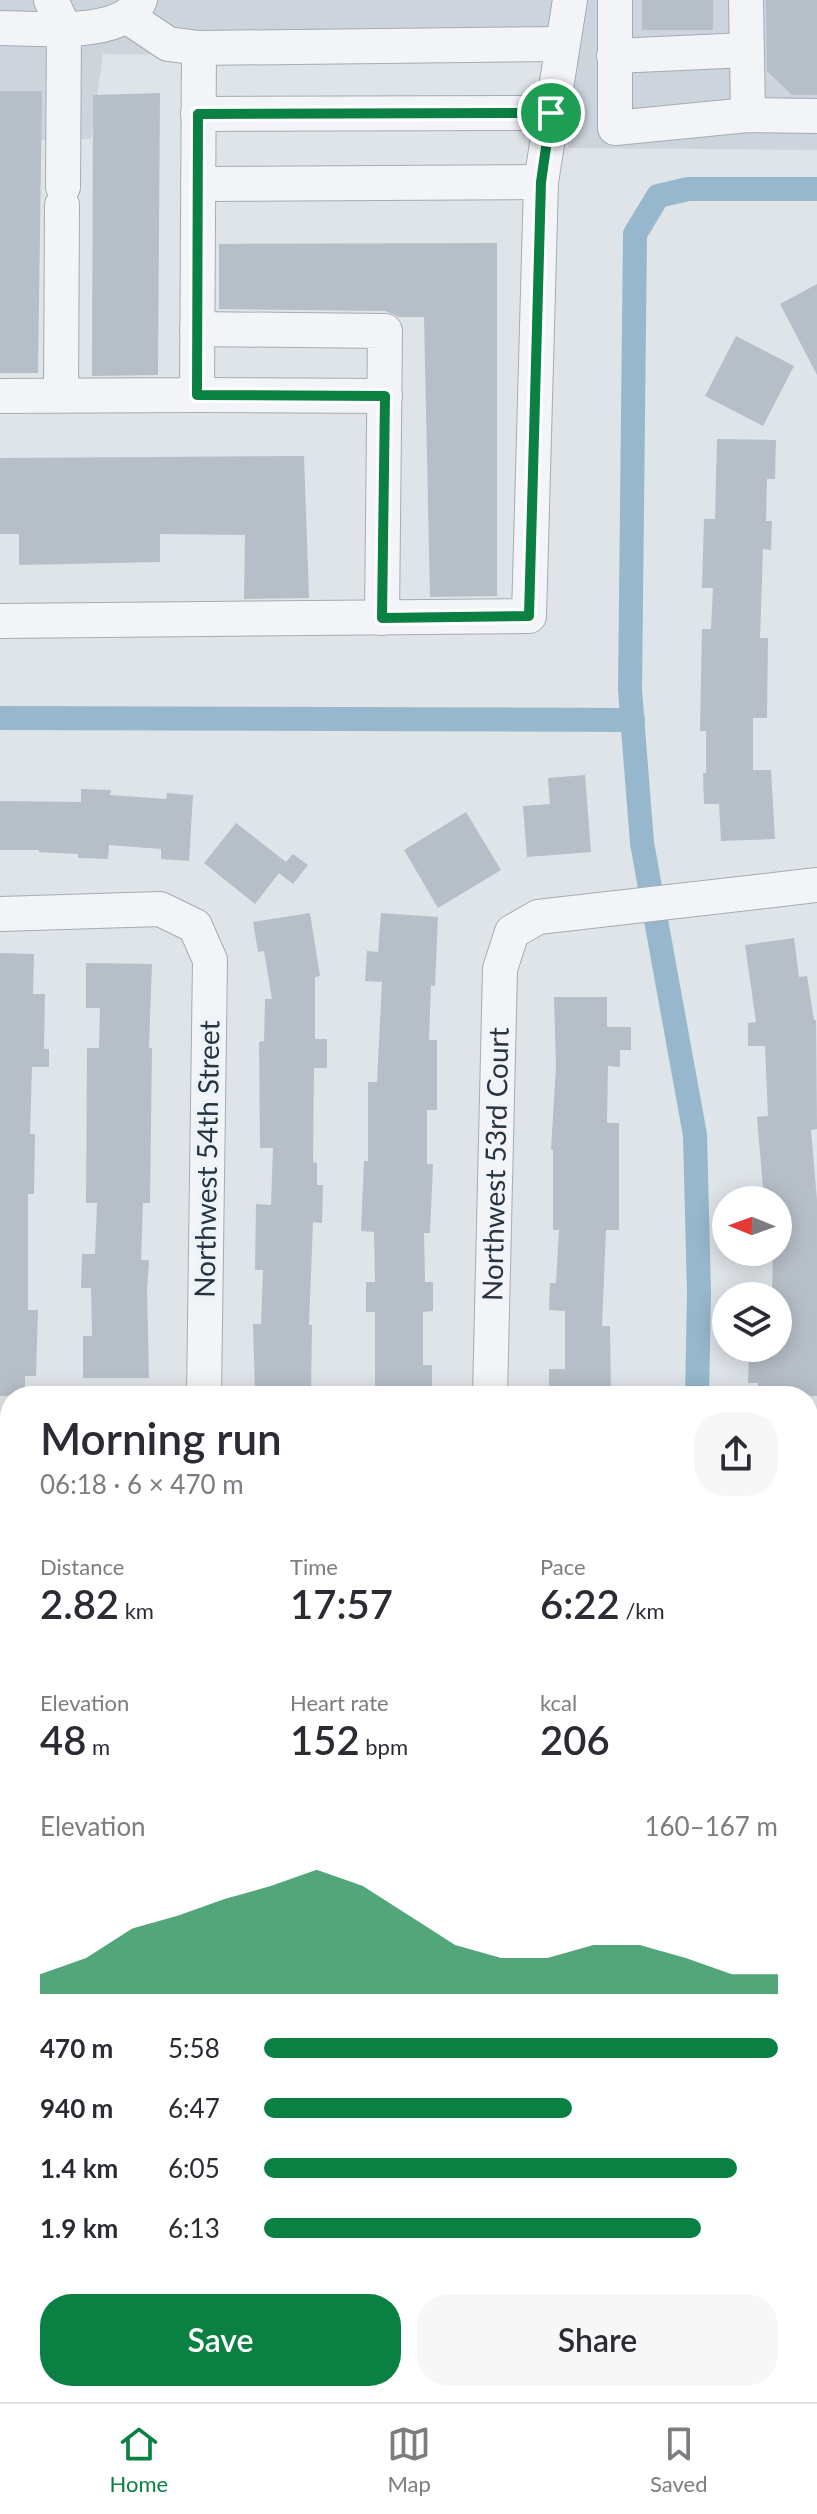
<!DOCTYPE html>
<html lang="en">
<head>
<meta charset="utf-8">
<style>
  :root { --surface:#fff; --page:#f7f7f7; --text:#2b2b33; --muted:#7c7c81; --line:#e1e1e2; --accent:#0b8043 }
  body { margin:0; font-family:Lato,sans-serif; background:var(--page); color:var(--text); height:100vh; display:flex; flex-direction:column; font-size:30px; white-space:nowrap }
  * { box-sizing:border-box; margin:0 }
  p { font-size:26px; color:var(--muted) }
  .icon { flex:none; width:44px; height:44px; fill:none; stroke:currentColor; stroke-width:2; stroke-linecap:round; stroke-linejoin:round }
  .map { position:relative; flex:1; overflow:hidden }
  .drawer { position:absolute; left:0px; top:1386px; width:818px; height:1016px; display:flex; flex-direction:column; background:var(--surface); border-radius:32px 32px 0 0; box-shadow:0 4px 20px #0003 }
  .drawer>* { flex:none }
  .needle { width:52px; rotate:271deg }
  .buttons { position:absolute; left:712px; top:1186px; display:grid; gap:16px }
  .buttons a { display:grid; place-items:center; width:80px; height:80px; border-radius:50%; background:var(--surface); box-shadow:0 4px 20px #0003; font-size:40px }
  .pin { position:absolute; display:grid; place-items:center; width:68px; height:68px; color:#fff; margin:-34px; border:4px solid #fff; border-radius:50%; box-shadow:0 2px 8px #0007 }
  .round { display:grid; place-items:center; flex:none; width:84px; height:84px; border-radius:32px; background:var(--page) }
  .headline { display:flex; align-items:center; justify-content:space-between; height:136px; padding:0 40px }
  h1 { font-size:44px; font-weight:600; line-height:60px }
  .stats { display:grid; grid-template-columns:repeat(3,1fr); gap:12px; height:136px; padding:8px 40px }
  .stats div { display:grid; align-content:center }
  .stats b { font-size:40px; font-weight:600 }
  .stats small { font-size:22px; font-weight:400 }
  .stats p { font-size:22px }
  .chart { height:224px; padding:16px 40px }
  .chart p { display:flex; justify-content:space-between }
  .chart svg { width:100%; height:144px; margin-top:8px; fill:var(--accent); opacity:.7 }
  .action { display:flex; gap:16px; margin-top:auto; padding:16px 40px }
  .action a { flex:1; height:92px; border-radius:32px; background:var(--accent); color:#fff; font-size:32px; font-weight:600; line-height:92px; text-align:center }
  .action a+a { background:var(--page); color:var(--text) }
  ul { padding:0 40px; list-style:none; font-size:26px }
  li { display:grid; grid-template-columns:128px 96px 1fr; align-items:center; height:60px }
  li i { height:20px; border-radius:10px; background:var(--accent) }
  .dock { display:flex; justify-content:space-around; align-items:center; height:112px; border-top:2px solid var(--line); background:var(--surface); font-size:22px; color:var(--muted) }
  .dock a { display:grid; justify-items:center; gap:4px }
  .dock .on { color:var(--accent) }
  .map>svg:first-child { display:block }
  .built { fill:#cdd4dc }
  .water { fill:#97b7cc }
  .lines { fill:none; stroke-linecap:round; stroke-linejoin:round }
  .canal { stroke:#97b7cc; stroke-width:24 }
  .building { fill:#b6bec7 }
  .minor-casing { stroke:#a4acb4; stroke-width:36 }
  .minor { stroke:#f2f4f7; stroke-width:34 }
  .route-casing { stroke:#fff; stroke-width:16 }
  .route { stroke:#0b8043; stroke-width:10 }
  .labels { text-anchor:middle; stroke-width:8; stroke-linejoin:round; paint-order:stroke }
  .street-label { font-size:28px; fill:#263442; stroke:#eef3f7 }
</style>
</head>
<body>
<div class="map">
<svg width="817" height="2402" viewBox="0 0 817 2402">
  <rect width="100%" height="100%" fill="#dfe4e9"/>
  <path class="built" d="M 0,0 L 817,0 L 817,150 L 569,148 L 555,59 L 103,54 L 91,139 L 0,141 Z"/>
  <path class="water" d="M 808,1642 L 817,1642 L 817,2229 L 808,2228 Z"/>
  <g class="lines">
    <path class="canal" d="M 0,718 L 633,720
      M 697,1396 L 699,1293 L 695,1135 L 642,843 L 630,690 L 635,234 L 658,196 L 688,189 L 817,189"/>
  </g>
  <path class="building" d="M 642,0 L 713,0 L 713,30 L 642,30 Z
    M 766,0 L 817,0 L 817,95 L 792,95 L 767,71 Z
    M 0,91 L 42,91 L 38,373 L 0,373 Z
    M 160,93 L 158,375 L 92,376 L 93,95 Z
    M 497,243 L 497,596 L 430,597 L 424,317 L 399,317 L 385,311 L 219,309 L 219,244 Z
    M 817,284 L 817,375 L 780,304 Z
    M 736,336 L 794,366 L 763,426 L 705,396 Z
    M 717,439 L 776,440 L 775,479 L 767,479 L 766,521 L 772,521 L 771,550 L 763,549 L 760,638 L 768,638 L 767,718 L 753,718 L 753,770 L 771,770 L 775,839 L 721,841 L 719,804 L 704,804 L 703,773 L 706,773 L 706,731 L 700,731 L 702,629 L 711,629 L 713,588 L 702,588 L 704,519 L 715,519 Z
    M 304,456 L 309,598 L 244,599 L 245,535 L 160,534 L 160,562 L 19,565 L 19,534 L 0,534 L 0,458 Z
    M 585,775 L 591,852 L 527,857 L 523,806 L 550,804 L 548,778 Z
    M 81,789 L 111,790 L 110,795 L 166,799 L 167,793 L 193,795 L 189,861 L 161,859 L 161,849 L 109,845 L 108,859 L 78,858 L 78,854 L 39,852 L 39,850 L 0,850 L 0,801 L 81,802 Z
    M 466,812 L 501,870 L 438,908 L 404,850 Z
    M 236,823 L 286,862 L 293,854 L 308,865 L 293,884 L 279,873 L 255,904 L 204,863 Z
    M 310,913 L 320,976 L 315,977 L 315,1039 L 327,1039 L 327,1068 L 314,1068 L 313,1162 L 317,1163 L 317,1185 L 323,1185 L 322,1223 L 313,1222 L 309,1325 L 312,1325 L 311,1394 L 255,1393 L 253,1324 L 261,1324 L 263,1270 L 255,1270 L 256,1204 L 271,1205 L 273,1148 L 260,1148 L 259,1042 L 264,1041 L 265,999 L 272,999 L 264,951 L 258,952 L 253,922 Z
    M 381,913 L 438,917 L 435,986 L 431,985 L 429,1040 L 437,1040 L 437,1110 L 427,1110 L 427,1164 L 433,1164 L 430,1233 L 424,1233 L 425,1282 L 433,1282 L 433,1311 L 423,1312 L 423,1365 L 432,1365 L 432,1395 L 375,1394 L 375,1312 L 366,1312 L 366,1282 L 375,1282 L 374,1232 L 361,1231 L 364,1161 L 368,1161 L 368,1082 L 377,1082 L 382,982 L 365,981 L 367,951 L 378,952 Z
    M 794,938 L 799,977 L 807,976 L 814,1020 L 816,1020 L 817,1129 L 811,1130 L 817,1200 L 817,1396 L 758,1396 L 758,1383 L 748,1383 L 749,1353 L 778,1354 L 778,1296 L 772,1296 L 773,1252 L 778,1252 L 778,1200 L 764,1200 L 757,1117 L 768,1116 L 765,1046 L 748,1046 L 748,1023 L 756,1022 L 745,945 Z
    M 0,953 L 34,954 L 33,994 L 45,994 L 44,1049 L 49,1049 L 49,1067 L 32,1067 L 30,1134 L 35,1134 L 34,1194 L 28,1194 L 28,1310 L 38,1310 L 36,1376 L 25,1376 L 25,1396 L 0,1396 Z
    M 86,963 L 152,964 L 149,1048 L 152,1048 L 150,1203 L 143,1203 L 141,1260 L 149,1260 L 147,1290 L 149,1378 L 83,1378 L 83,1336 L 92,1336 L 91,1288 L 81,1288 L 82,1254 L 95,1254 L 97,1203 L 86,1203 L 87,1048 L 99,1048 L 100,1008 L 86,1008 Z
    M 554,997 L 607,997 L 607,1027 L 631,1027 L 631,1050 L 620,1050 L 620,1067 L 608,1066 L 607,1123 L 619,1123 L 619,1230 L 606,1230 L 602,1326 L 610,1326 L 611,1395 L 549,1396 L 549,1369 L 565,1369 L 565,1311 L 549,1310 L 550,1283 L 556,1283 L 559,1230 L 553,1230 L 553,1150 L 551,1149 L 556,1066 Z"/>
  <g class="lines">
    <defs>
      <g id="minor">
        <path d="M 51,0 L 64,28 L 63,187"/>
        <path d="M 615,0 L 615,128 L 748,115 L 817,116"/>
        <path d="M 746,0 L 748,115"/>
        <path d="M 0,28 C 34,28 125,39 140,0"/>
        <path d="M 199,48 L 562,44"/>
        <path d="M 614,56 L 747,50"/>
        <path d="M 198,114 L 551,113"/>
        <path d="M 198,184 L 541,182"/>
        <path d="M 197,329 L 385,331 L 382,618"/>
        <path d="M 61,395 L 62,205"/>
        <path d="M 197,395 L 385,396"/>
        <path d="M 0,396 L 197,395 L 199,48 L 168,44 L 128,17"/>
        <path d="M 0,621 L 529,616 L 541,182 L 570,0"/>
        <path d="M 0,914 L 160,909 L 195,926 L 210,960 L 204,1396"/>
        <path id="s1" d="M 490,1396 L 500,969 L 512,932 L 538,917 L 817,885"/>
        <path d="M 0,1597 L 10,1597"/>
        <path d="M 187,2402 L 187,2392"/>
        <path d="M 436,2402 L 440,2392"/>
      </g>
    </defs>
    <use href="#minor" class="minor-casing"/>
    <use href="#minor" class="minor"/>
  </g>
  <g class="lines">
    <defs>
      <path id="route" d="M 551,113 L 541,182 L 529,616 L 382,618 L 385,396 L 197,395 L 198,114 Z"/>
    </defs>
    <use href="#route" class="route-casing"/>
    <use href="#route" class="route"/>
  </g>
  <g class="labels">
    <g class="street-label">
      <text transform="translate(207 1159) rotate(-89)" y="10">Northwest 54th Street</text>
      <text dy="10" stroke="none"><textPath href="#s1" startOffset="232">Northwest 53rd Court</textPath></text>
    </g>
  </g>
</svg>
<div class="buttons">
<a><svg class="needle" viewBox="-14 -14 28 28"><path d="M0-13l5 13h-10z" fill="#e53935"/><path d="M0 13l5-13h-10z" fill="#7c7c81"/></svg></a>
<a><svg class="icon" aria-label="layers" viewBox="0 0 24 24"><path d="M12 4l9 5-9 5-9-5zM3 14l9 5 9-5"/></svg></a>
</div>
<div class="pin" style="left:551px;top:113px;background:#1e9e55"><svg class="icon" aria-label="arrive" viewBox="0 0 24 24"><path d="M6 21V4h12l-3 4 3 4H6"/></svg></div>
<section class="drawer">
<div class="headline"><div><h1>Morning run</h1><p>06:18 · 6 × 470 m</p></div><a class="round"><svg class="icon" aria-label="share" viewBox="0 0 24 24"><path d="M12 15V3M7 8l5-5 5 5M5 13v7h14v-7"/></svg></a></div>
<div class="stats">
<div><p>Distance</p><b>2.82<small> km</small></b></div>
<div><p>Time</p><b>17:57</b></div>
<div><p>Pace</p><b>6:22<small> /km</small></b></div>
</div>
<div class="stats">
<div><p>Elevation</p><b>48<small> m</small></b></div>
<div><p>Heart rate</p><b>152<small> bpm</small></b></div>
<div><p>kcal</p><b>206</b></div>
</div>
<div class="chart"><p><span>Elevation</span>160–167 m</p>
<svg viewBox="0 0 160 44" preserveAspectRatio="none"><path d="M0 44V38L10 33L20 24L30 20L40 15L50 11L60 6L70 11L80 20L90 29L100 33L110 33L120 29L130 29L140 33L150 38L160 38V44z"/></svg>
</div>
<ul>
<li><b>470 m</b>5:58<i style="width:100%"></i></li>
<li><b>940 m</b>6:47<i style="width:60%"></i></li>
<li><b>1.4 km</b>6:05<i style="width:92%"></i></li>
<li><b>1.9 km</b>6:13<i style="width:85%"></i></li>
</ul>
<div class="action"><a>Save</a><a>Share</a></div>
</section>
</div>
<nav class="dock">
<a class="on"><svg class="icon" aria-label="home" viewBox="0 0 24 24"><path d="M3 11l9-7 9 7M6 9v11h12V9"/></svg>Home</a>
<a><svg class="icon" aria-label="map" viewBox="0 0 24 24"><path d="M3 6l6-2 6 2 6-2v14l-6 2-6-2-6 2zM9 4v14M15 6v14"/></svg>Map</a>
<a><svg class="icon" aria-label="saved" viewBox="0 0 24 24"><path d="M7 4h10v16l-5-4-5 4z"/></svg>Saved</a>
</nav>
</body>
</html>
